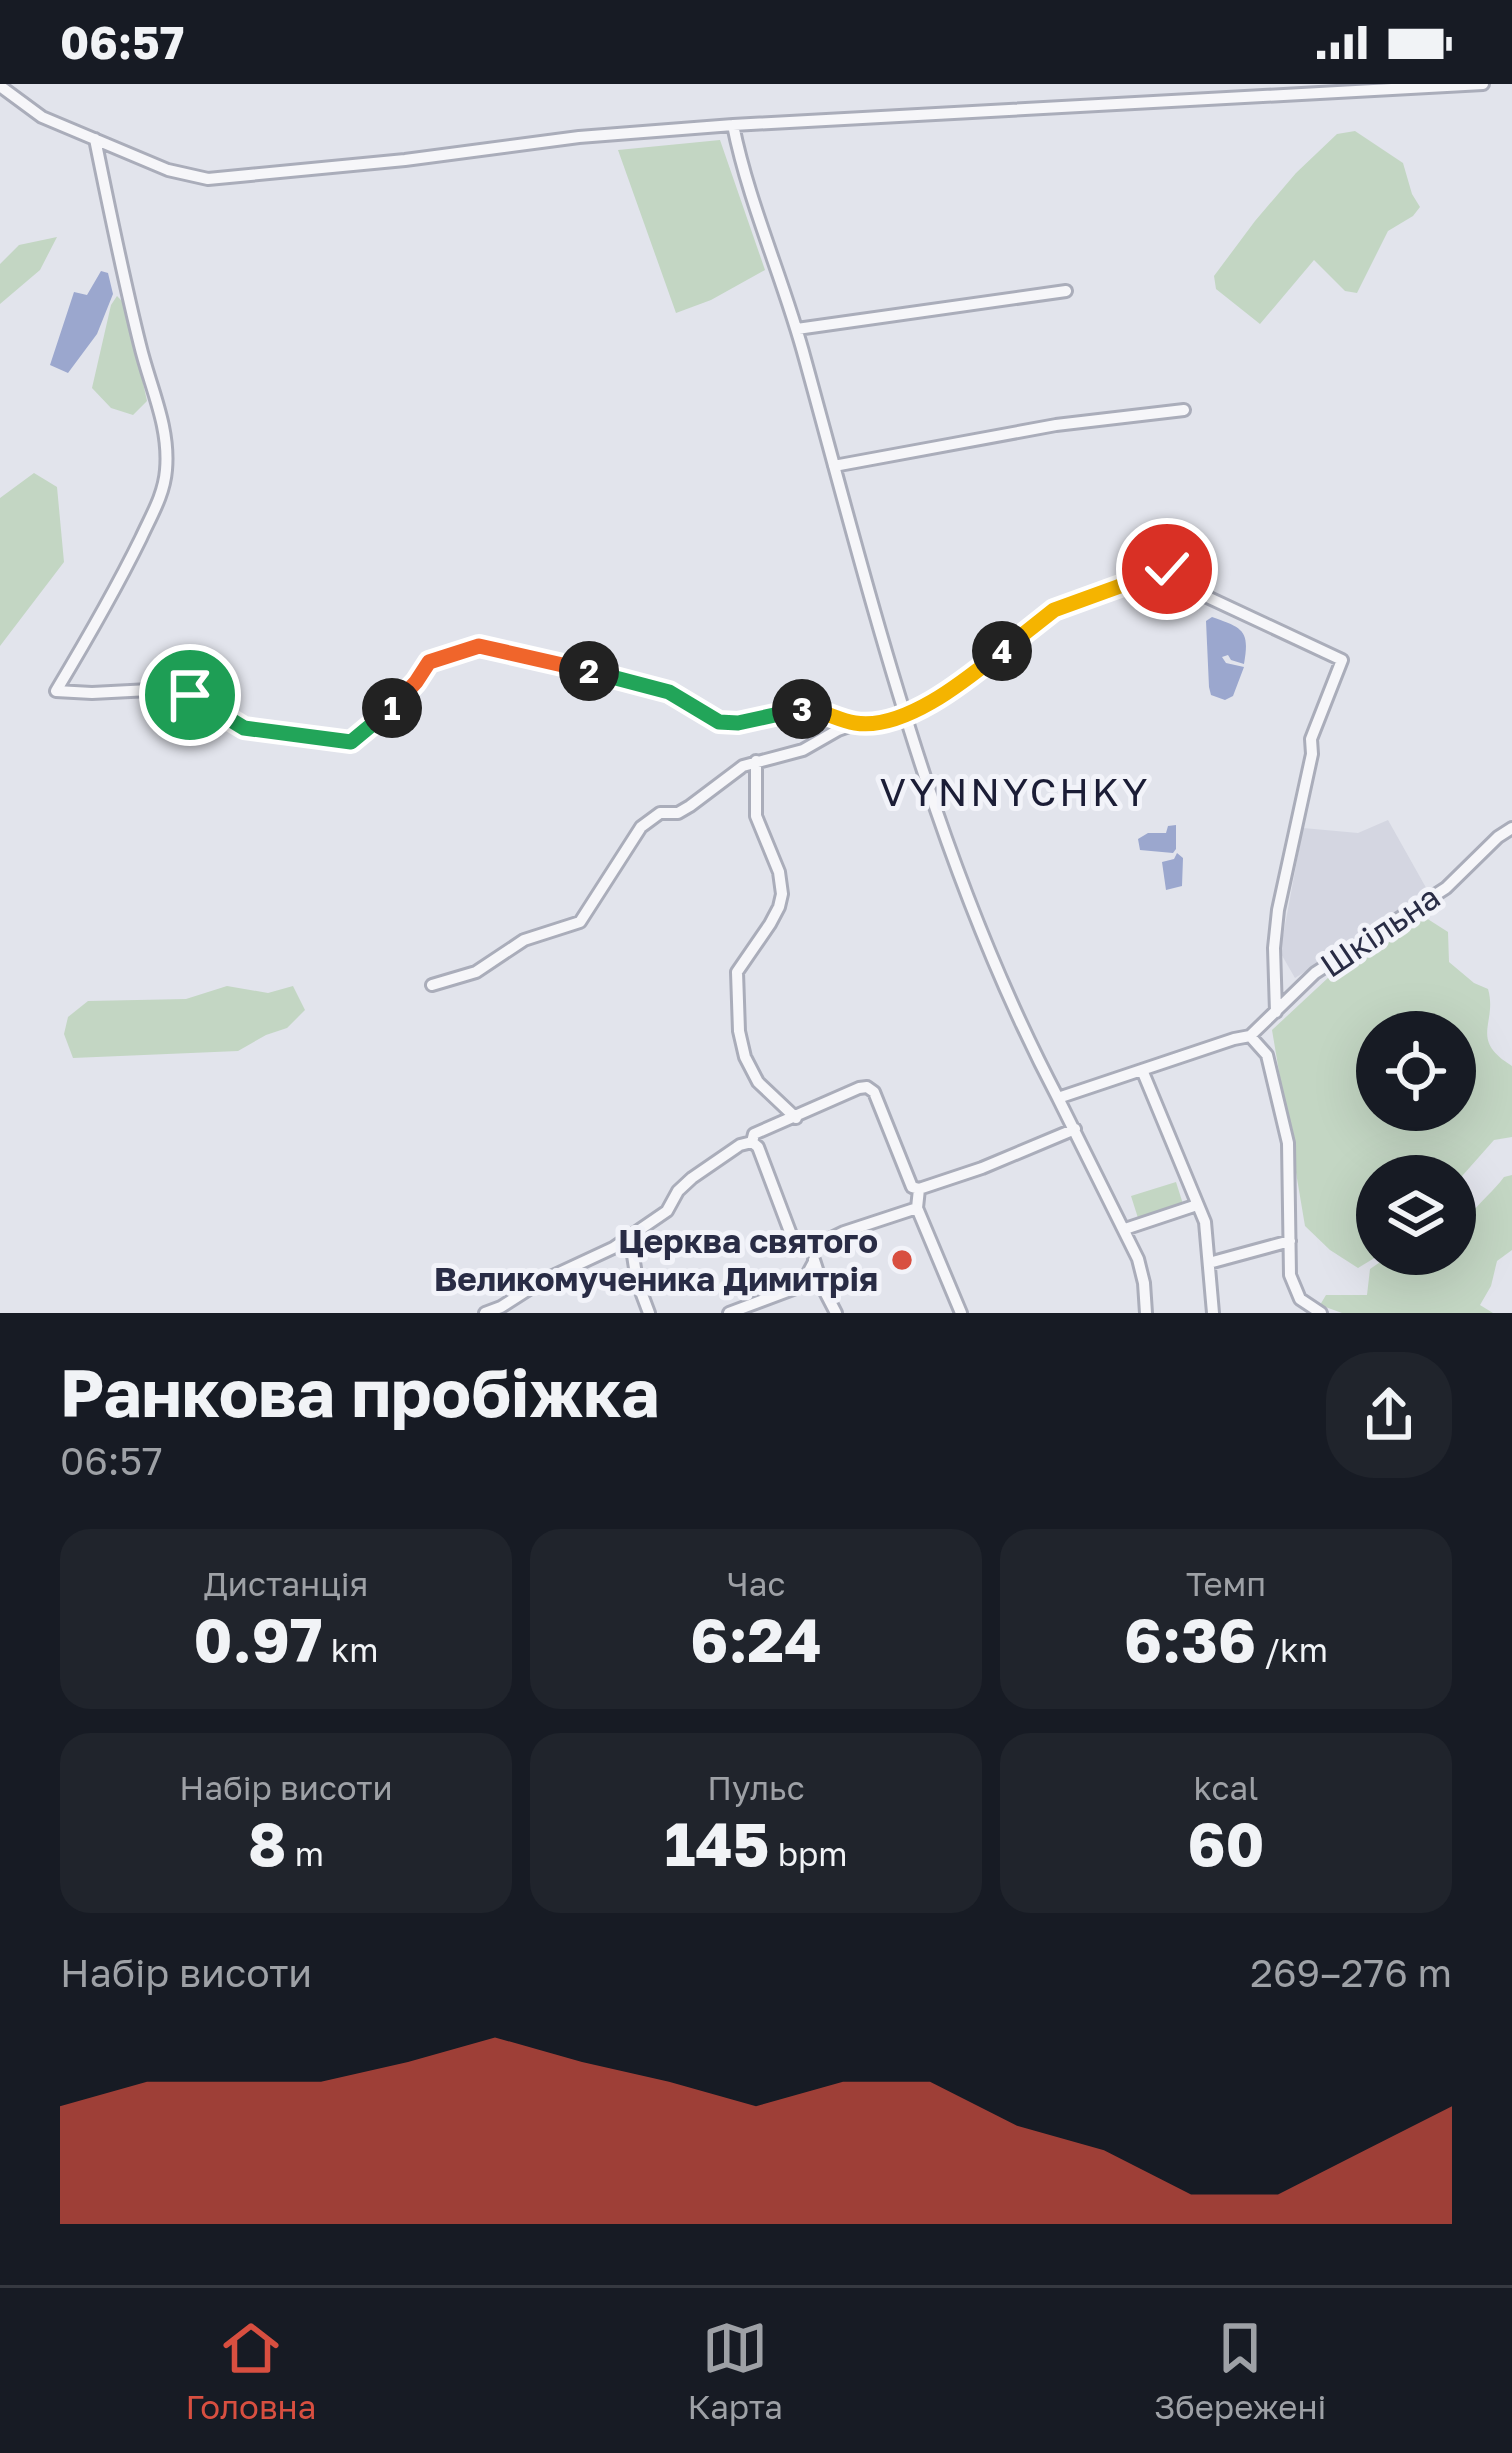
<!DOCTYPE html>
<html lang="uk">
<head>
<meta charset="utf-8">
<style>
  :root { --surface:#171b24; --page:#20242c; --text:#f1f3f6; --muted:#9ea1a6; --line:#363941; --accent:#d84f40 }
  body { margin:0; font-family:"Golos Text",sans-serif; background:var(--page); color:var(--text); height:100vh; display:flex; flex-direction:column; font-size:45px; white-space:nowrap }
  * { box-sizing:border-box; margin:0 }
  p { font-size:39px; color:var(--muted) }
  .icon { flex:none; width:66px; height:66px; fill:none; stroke:currentColor; stroke-width:2; stroke-linecap:round; stroke-linejoin:round }
  .map { position:relative; height:1229px; overflow:hidden }
  .side { display:flex; flex-direction:column; background:var(--surface); flex:1 }
  .side>* { flex:none }
  .tools { position:absolute; left:1356px; top:927px; display:grid; gap:24px }
  .tools a { display:grid; place-items:center; width:120px; height:120px; border-radius:50%; background:var(--surface); box-shadow:0 12px 48px #0002; font-size:60px }
  .pin { position:absolute; display:grid; place-items:center; width:102px; height:102px; color:#fff; margin:-51px; border:6px solid #fff; border-radius:50%; box-shadow:0 3px 12px #0007 }
  .km { position:absolute; width:60px; height:60px; margin:-30px; border-radius:50%; background:#222; color:#fff; font-size:33px; line-height:60px; text-align:center }
  .round { display:grid; place-items:center; flex:none; width:126px; height:126px; border-radius:48px; background:var(--page) }
  .headline { display:flex; align-items:center; justify-content:space-between; height:204px; padding:0 60px }
  h1 { font-size:66px; font-weight:700; line-height:90px }
  .figures { display:grid; grid-template-columns:repeat(3,1fr); gap:18px; height:204px; padding:12px 60px }
  .figures div { display:grid; align-content:center; border-radius:30px; background:var(--page); text-align:center }
  .figures b { font-size:60px; font-weight:700 }
  .figures small { font-size:33px; font-weight:400 }
  .figures p { font-size:33px }
  .chart { height:336px; padding:24px 60px }
  .chart p { display:flex; justify-content:space-between }
  .chart svg { width:100%; height:216px; margin-top:12px; fill:var(--accent); opacity:.7 }
  .status { display:flex; justify-content:space-between; align-items:center; height:84px; padding:0 60px; background:var(--surface); direction:ltr }
  .status svg { height:33px; fill:currentColor }
  .dock { display:flex; justify-content:space-around; align-items:center; height:168px; border-top:3px solid var(--line); background:var(--surface); font-size:33px; color:var(--muted) }
  .dock a { display:grid; justify-items:center; gap:6px }
  .dock .on { color:var(--accent) }
  .map>svg:first-child { display:block }
  .built { fill:#d4d6e1 }
  .green { fill:#c3d6c3; fill-rule:evenodd }
  .water { fill:#9ba7ce }
  .lines { fill:none; stroke-linecap:round; stroke-linejoin:round }
  .minor-casing { stroke:#aaadba; stroke-width:16 }
  .minor { stroke:#f6f6f9; stroke-width:10 }
  .split-1-casing { stroke:#fff; stroke-width:24 }
  .split-2-casing { stroke:#fff; stroke-width:24 }
  .split-3-casing { stroke:#fff; stroke-width:24 }
  .split-4-casing { stroke:#fff; stroke-width:24 }
  .split-5-casing { stroke:#fff; stroke-width:24 }
  .split-1 { stroke:#22a559; stroke-width:15 }
  .split-2 { stroke:#f0652b; stroke-width:15 }
  .split-3 { stroke:#22a559; stroke-width:15 }
  .split-4 { stroke:#f5b400; stroke-width:15 }
  .split-5 { stroke:#f5b400; stroke-width:15 }
  .poi-dot { fill:#d84f40; stroke:#f2f3f9; stroke-width:4.5 }
  .labels { text-anchor:middle; stroke-width:10; stroke-linejoin:round; paint-order:stroke }
  .street-label { font-size:33px; fill:#292c45; stroke:#f2f3f9 }
  .poi-label { font-size:33px; font-weight:bold; fill:#292c45; stroke:#f2f3f9; text-anchor:end }
  .quarter-label { font-size:39px; letter-spacing:3px; fill:#1b1d36; stroke:#f2f3f9 }
</style>
</head>
<body>
<div class="status"><b>06:57</b><svg viewBox="0 0 49 12"><path d="M0 12V9h3v3zM5 12V6h3v6zM10 12V3h3v9zM15 12V0h3v12zM26 1h20v11H26zM47 4h2v5h-2z"/></svg></div>
<div class="map">
<svg width="1512" height="1229" viewBox="0 0 1512 1229">
  <rect width="100%" height="100%" fill="#e2e4ec"/>
  <path class="built" d="M 1388,736 L 1429,809 L 1295,894 L 1280,868 L 1303,744 L 1358,749 Z"/>
  <path class="green" d="M 1355,47 L 1403,79 L 1412,110 L 1420,123 L 1413,132 L 1388,147 L 1357,209 L 1345,207 L 1314,176 L 1260,240 L 1216,205 L 1214,192 L 1255,137 L 1296,89 L 1337,50 Z
    M 720,56 L 765,186 L 711,216 L 676,229 L 618,66 Z
    M 57,153 L 40,186 L 0,220 L 0,180 L 19,161 Z
    M 117,212 L 126,221 L 147,317 L 133,331 L 111,324 L 92,304 L 111,221 Z
    M 34,389 L 57,403 L 64,478 L 0,562 L 0,414 Z
    M 1423,832 L 1448,848 L 1449,878 L 1474,899 L 1488,905 C 1498,939 1468,955 1512,982 L 1512,1053 L 1494,1056 L 1455,1100 L 1455,1092 L 1377,1092 L 1377,1170 L 1381,1170 L 1358,1184 L 1330,1166 L 1305,1142 L 1272,946 L 1344,879 ZM 1377,948 L 1455,948 L 1455,1026 L 1377,1026 Z
    M 227,902 L 268,909 L 293,902 L 305,926 L 287,944 L 266,951 L 238,967 L 73,974 L 64,950 L 68,933 L 88,917 L 186,915 Z
    M 1512,1091 L 1512,1166 L 1497,1177 L 1491,1202 L 1480,1221 L 1493,1229 L 1342,1229 L 1320,1221 L 1326,1211 L 1367,1211 L 1370,1185 L 1392,1170 L 1455,1170 C 1455,1134 1484,1120 1504,1093 Z
    M 1176,1098 L 1183,1120 L 1138,1134 L 1131,1112 Z"/>
  <path class="water" d="M 101,187 L 108,189 L 113,210 L 97,250 L 68,289 L 50,281 L 74,208 L 87,211 Z
    M 1212,533 C 1243,544 1250,546 1244,580 L 1231,576 L 1228,571 L 1222,573 L 1226,579 L 1244,583 L 1233,612 L 1225,616 L 1211,611 L 1209,603 L 1206,537 Z
    M 1176,741 L 1176,765 L 1173,769 L 1140,766 L 1138,755 L 1148,749 L 1166,749 L 1168,742 Z
    M 1177,769 L 1183,774 L 1182,802 L 1166,806 L 1162,778 L 1174,775 Z"/>
  <g class="lines">
    <defs>
      <path id="minor" d="M 0,2 L 42,33 L 168,86 L 208,95 L 405,76 L 579,53 L 733,41 L 1483,0
        M 733,41 C 749,121 784,196 805,275 C 874,526 936,782 1058,1014 L 1234,955 L 1250,952 L 1267,971 L 1288,1059 L 1290,1191 L 1300,1215 L 1321,1229
        M 95,55 C 109,124 123,193 140,261 C 150,303 170,342 166,386 C 164,411 151,432 141,454 C 115,507 86,557 56,607 L 92,609 L 169,605 L 190,611 L 244,644 L 351,658 L 387,629 L 416,599 L 429,578 L 479,562 L 535,573 L 669,608 L 719,637 L 738,639 L 798,625 L 817,625 L 857,640 L 905,635 L 993,574 L 1055,526 L 1167,485 C 1181,486 1184,491 1188,504 L 1342,576 L 1311,655 L 1312,670 L 1278,826 L 1274,864 L 1276,928
        M 797,245 L 1066,207
        M 834,382 L 1056,341 L 1184,326
        M 756,677 L 756,732 L 779,788 L 782,810 L 779,823 L 770,840 L 737,888 L 739,947 L 745,973 L 758,998 L 796,1034
        M 432,901 L 476,888 L 524,856 L 580,838 L 641,743 L 660,729 L 678,729 L 690,722 L 743,682 L 803,666 L 838,646 L 855,640
        M 1250,952 L 1315,889 L 1446,804 L 1498,753 L 1512,744
        M 1142,986 L 1205,1138 L 1213,1229
        M 1058,1014 L 1138,1175 L 1144,1199 L 1146,1229
        M 752,1058 L 758,1063 L 795,1161 L 807,1166 L 844,1148 L 917,1124 L 919,1105 L 982,1084 L 1075,1045
        M 917,1124 L 961,1229
        M 1125,1145 L 1197,1121
        M 630,1152 L 637,1197 L 649,1229
        M 814,1176 L 823,1204 L 836,1229
        M 1209,1179 L 1290,1157
        M 485,1229 L 501,1223 L 540,1198 L 613,1164 L 667,1127 L 678,1107 L 692,1094 L 740,1061 L 752,1058 L 754,1050 L 859,1004 L 867,1003 L 874,1008 L 912,1103 L 919,1105
        M 729,1229 L 801,1202 L 814,1178"/>
    </defs>
    <use href="#minor" class="minor-casing"/>
    <use href="#minor" class="minor"/>
  </g>
  <g class="lines">
    <defs>
      <path id="split-1" d="M 190,611 L 244,644 L 351,658 L 392,624"/>
      <path id="split-2" d="M 392,624 L 416,598 L 429,578 L 479,562 L 589,587"/>
      <path id="split-3" d="M 589,587 L 669,608 L 719,638 L 738,639 L 802,625"/>
      <path id="split-4" d="M 802,625 C 822,625 836,636 855,639 C 904,647 966,596 1002,567"/>
      <path id="split-5" d="M 1002,567 L 1054,526 L 1167,485"/>
    </defs>
    <use href="#split-1" class="split-1-casing"/>
    <use href="#split-2" class="split-2-casing"/>
    <use href="#split-3" class="split-3-casing"/>
    <use href="#split-4" class="split-4-casing"/>
    <use href="#split-5" class="split-5-casing"/>
    <use href="#split-1" class="split-1"/>
    <use href="#split-2" class="split-2"/>
    <use href="#split-3" class="split-3"/>
    <use href="#split-4" class="split-4"/>
    <use href="#split-5" class="split-5"/>
  </g>
  <circle class="poi-dot" cx="902" cy="1176" r="12"/>
  <g class="labels">
    <g class="street-label">
      <text transform="translate(1380 847) rotate(-34)" y="12">Шкільна</text>
    </g>
    <g class="poi-label">
      <text x="878" y="1169">Церква святого<tspan x="878" dy="38">Великомученика Димитрія</tspan></text>
    </g>
    <g class="quarter-label">
      <text x="1015" y="722">VYNNYCHKY</text>
    </g>
  </g>
</svg>
<div class="tools">
<a><svg class="icon" aria-label="locate" viewBox="0 0 24 24"><circle cx="12" cy="12" r="6"/><path d="M12 2v4M12 18v4M2 12h4M18 12h4"/></svg></a>
<a><svg class="icon" aria-label="layers" viewBox="0 0 24 24"><path d="M12 4l9 5-9 5-9-5zM3 14l9 5 9-5"/></svg></a>
</div>
<div class="pin" style="left:190px;top:611px;background:#1e9e55"><svg class="icon" aria-label="arrive" viewBox="0 0 24 24"><path d="M6 21V4h12l-3 4 3 4H6"/></svg></div>
<div class="pin" style="left:1167px;top:485px;background:#d93025"><svg class="icon" aria-label="check" viewBox="0 0 24 24"><path d="M5 12l5 5 9-10"/></svg></div>
<b class="km" style="left:392px;top:624px">1</b>
<b class="km" style="left:589px;top:587px">2</b>
<b class="km" style="left:802px;top:625px">3</b>
<b class="km" style="left:1002px;top:567px">4</b>
</div>
<section class="side">
<div class="headline"><div><h1>Ранкова пробіжка</h1><p>06:57</p></div><a class="round"><svg class="icon" aria-label="share" viewBox="0 0 24 24"><path d="M12 15V3M7 8l5-5 5 5M5 13v7h14v-7"/></svg></a></div>
<div class="figures">
<div><p>Дистанція</p><b>0.97<small> km</small></b></div>
<div><p>Час</p><b>6:24</b></div>
<div><p>Темп</p><b>6:36<small> /km</small></b></div>
</div>
<div class="figures">
<div><p>Набір висоти</p><b>8<small> m</small></b></div>
<div><p>Пульс</p><b>145<small> bpm</small></b></div>
<div><p>kcal</p><b>60</b></div>
</div>
<div class="chart"><p><span>Набір висоти</span>269–276 m</p>
<svg viewBox="0 0 160 44" preserveAspectRatio="none"><path d="M0 44V20L10 15L20 15L30 15L40 11L50 6L60 11L70 15L80 20L90 15L100 15L110 24L120 29L130 38L140 38L150 29L160 20V44z"/></svg>
</div>
</section>
<nav class="dock">
<a class="on"><svg class="icon" aria-label="home" viewBox="0 0 24 24"><path d="M3 11l9-7 9 7M6 9v11h12V9"/></svg>Головна</a>
<a><svg class="icon" aria-label="map" viewBox="0 0 24 24"><path d="M3 6l6-2 6 2 6-2v14l-6 2-6-2-6 2zM9 4v14M15 6v14"/></svg>Карта</a>
<a><svg class="icon" aria-label="saved" viewBox="0 0 24 24"><path d="M7 4h10v16l-5-4-5 4z"/></svg>Збережені</a>
</nav>
</body>
</html>
